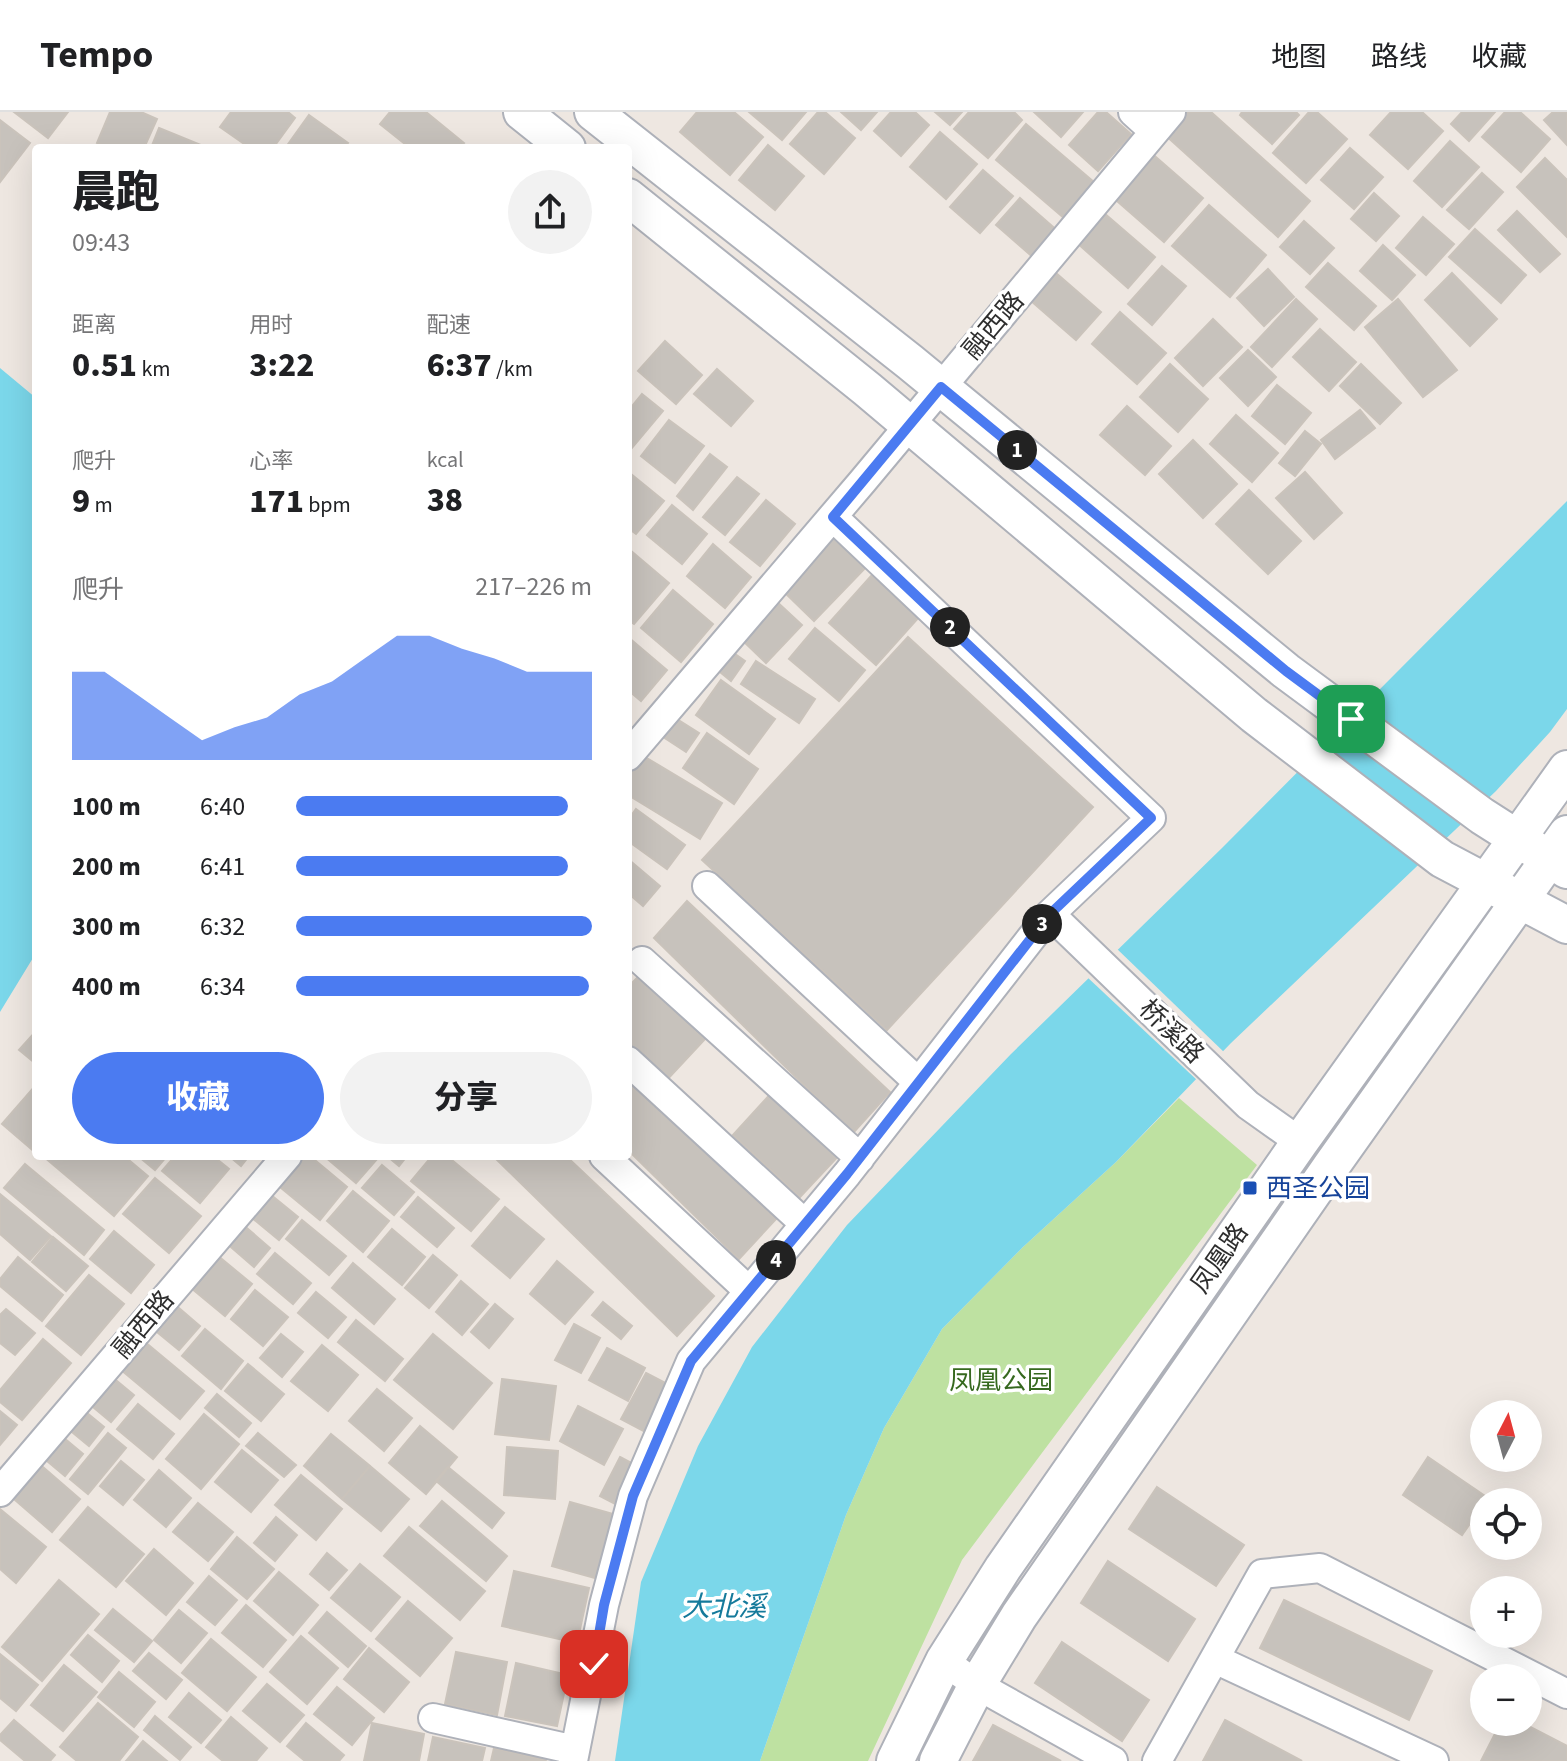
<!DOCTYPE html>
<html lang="zh">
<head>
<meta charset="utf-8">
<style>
  :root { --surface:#fff; --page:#f2f2f2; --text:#202124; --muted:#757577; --line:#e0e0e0; --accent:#4b7bf1 }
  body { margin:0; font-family:"Source Sans 3","Noto Sans SC",sans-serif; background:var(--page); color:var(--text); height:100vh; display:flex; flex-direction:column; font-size:30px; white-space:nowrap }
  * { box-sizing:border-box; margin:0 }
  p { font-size:26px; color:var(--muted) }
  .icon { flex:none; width:44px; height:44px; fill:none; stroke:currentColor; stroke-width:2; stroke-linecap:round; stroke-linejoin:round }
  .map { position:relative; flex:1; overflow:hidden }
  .drawer { position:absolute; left:32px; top:32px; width:600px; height:1016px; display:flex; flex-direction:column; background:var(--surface); border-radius:8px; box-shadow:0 8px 32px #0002 }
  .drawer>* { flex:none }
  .needle { width:52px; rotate:6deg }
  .fabs { position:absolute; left:1470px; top:1288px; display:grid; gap:16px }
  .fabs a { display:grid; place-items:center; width:72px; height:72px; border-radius:50%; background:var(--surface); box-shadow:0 8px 32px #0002; font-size:40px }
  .pin { position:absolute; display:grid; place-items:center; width:68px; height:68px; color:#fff; margin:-34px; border-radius:16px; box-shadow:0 4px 12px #0006 }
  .km { position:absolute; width:40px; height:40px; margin:-20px; border-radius:50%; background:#222; color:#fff; font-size:22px; line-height:40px; text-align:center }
  .round { display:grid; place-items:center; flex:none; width:84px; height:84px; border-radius:42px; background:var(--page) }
  .head { display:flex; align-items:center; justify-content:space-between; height:136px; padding:0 40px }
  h1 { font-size:44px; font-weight:800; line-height:60px }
  .figures { display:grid; grid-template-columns:repeat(3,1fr); gap:12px; height:136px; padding:8px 40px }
  .figures div { display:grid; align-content:center }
  .figures b { font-size:34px; font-weight:800 }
  .figures small { font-size:22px; font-weight:400 }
  .figures p { font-size:22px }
  .chart { height:224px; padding:16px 40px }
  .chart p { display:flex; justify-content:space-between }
  .chart svg { width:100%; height:144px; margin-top:8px; fill:var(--accent); opacity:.7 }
  .button { display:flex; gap:16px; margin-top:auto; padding:16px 40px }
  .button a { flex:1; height:92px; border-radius:48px; background:var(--accent); color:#fff; font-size:32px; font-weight:800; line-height:92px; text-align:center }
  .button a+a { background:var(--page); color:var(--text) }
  ul { padding:0 40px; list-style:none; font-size:26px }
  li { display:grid; grid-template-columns:128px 96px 1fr; align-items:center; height:60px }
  li i { height:20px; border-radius:10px; background:var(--accent) }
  header { display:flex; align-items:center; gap:48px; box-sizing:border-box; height:112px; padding:0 40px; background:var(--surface); border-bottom:2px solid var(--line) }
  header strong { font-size:38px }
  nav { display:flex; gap:44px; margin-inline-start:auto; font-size:28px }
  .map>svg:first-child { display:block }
  .green { fill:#bee1a1 }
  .water { fill:#7bd7ea }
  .pier { fill:#eee7e1 }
  .building { fill:#c7c2bc; stroke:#cac3bb; stroke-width:2 }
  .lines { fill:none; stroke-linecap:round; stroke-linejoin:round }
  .minor-casing { stroke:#aeb1b9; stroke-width:32 }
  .tertiary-casing { stroke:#aeb1b9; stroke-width:40 }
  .minor { stroke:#fff; stroke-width:28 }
  .tertiary { stroke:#fff; stroke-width:36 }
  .route-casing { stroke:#fff; stroke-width:16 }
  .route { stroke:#4b7bf1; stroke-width:10 }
  .transit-dot { fill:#1a4fb4; stroke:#fff; stroke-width:3 }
  .labels { text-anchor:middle; stroke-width:7; stroke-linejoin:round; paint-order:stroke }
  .street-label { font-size:26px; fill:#2e2e2e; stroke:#fff }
  .transit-label { font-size:26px; fill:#164399; stroke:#fff; text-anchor:start }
  .park-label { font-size:26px; fill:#36691f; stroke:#fff }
  .water-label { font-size:28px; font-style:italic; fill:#157a9b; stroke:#fff }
</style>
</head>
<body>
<header>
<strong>Tempo</strong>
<nav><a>地图</a><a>路线</a><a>收藏</a></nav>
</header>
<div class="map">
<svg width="1567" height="1649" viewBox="0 0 1567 1649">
  <rect width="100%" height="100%" fill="#eee7e1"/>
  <path class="green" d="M 1179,986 L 1257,1053 L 962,1448 L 868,1649 L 760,1649 L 846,1403 L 884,1316 L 942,1217 L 1023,1135 L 1116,1050 Z"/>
  <path class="water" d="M 0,256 L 36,286 L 36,841 L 0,900 Z
    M 1567,389 L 1567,597 L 1550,620 L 1496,679 L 1231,931 L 1116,1050 L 1023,1135 L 942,1217 L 884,1316 L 846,1403 L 760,1649 L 615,1649 L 641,1470 L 698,1334 L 752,1235 L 847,1113 L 1011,942 L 1222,736 Z"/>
  <path class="pier" d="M 1115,835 L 1226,942 L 1199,970 L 1086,864 Z"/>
  <path class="building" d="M 14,0 L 68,0 L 48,26 Z
    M 110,0 L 141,0 L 157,7 L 144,36 L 109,36 L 97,31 Z
    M 231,0 L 288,0 L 295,6 L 273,36 L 250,36 L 220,15 Z
    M 390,0 L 426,0 L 464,31 L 459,36 L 410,36 L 380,12 Z
    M 697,0 L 734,0 L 763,25 L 730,63 L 680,20 Z
    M 749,0 L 806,0 L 782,28 Z
    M 818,0 L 825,0 L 855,26 L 824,62 L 790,32 Z
    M 841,0 L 877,0 L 861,18 Z
    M 891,0 L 915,0 L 929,13 L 901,44 L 874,19 Z
    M 935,0 L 962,0 L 950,13 Z
    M 969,0 L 1014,0 L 1022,8 L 988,46 L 954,17 Z
    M 1034,0 L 1083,0 L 1061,25 Z
    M 1098,0 L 1106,0 L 1131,22 L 1098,59 L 1069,33 Z
    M 1184,0 L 1211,0 L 1310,89 L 1278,125 L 1164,22 Z
    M 1242,0 L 1296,0 L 1299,3 L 1272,32 L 1240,3 Z
    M 1309,0 L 1317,0 L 1347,27 L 1306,71 L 1273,41 Z
    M 1391,0 L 1422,0 L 1443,19 L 1408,57 L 1370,23 Z
    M 1462,0 L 1495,0 L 1469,29 L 1451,12 Z
    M 1505,0 L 1520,0 L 1550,27 L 1521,60 L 1482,25 Z
    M 1553,0 L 1567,0 L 1567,33 L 1544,8 Z
    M 309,3 L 348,31 L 344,36 L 286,35 Z
    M 0,8 L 30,31 L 0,70 Z
    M 1026,12 L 1094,70 L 1064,106 L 996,48 Z
    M 159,16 L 208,36 L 151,36 Z
    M 940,20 L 977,52 L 946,87 L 910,55 Z
    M 1450,29 L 1479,55 L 1442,95 L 1414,69 Z
    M 768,33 L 804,64 L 775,98 L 739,68 Z
    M 1350,36 L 1383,65 L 1354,97 L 1321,68 Z
    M 1149,39 L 1203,86 L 1164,130 L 1110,83 Z
    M 1545,46 L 1567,68 L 1567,125 L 1517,75 Z
    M 983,58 L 1013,84 L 980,121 L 950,95 Z
    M 1482,61 L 1503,80 L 1469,117 L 1447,98 Z
    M 1374,81 L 1399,104 L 1376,129 L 1351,107 Z
    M 1020,86 L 1059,120 L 1035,147 L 996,113 Z
    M 1209,93 L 1266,143 L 1230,185 L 1172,134 Z
    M 1517,99 L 1560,142 L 1540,160 L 1498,118 Z
    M 1104,101 L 1155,145 L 1128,176 L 1077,131 Z
    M 1423,105 L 1454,132 L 1426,163 L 1396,136 Z
    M 1304,109 L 1334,136 L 1310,162 L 1280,135 Z
    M 1475,117 L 1526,163 L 1501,191 L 1449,145 Z
    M 1383,133 L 1415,163 L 1392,188 L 1360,159 Z
    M 1328,151 L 1376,194 L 1354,218 L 1306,175 Z
    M 1162,154 L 1186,174 L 1152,213 L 1128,192 Z
    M 1268,157 L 1294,185 L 1264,214 L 1237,186 Z
    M 1056,161 L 1101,200 L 1076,228 L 1031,189 Z
    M 1452,161 L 1497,207 L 1470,234 L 1425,188 Z
    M 1296,187 L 1317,207 L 1272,255 L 1251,235 Z
    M 1398,187 L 1457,258 L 1423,285 L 1365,215 Z
    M 1120,200 L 1166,241 L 1137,272 L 1092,232 Z
    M 1213,207 L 1242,235 L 1203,274 L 1175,246 Z
    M 1320,217 L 1356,250 L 1329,279 L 1293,245 Z
    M 665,229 L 702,263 L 676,292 L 638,259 Z
    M 1248,238 L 1276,265 L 1248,294 L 1220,266 Z
    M 1170,252 L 1208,287 L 1178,320 L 1140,285 Z
    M 1361,252 L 1401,291 L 1380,312 L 1340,274 Z
    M 717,257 L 753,289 L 731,314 L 694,282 Z
    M 1277,273 L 1311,301 L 1285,332 L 1252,304 Z
    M 642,282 L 663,299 L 631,337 L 628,334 L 628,299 Z
    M 1127,294 L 1171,334 L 1145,363 L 1100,323 Z
    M 1360,298 L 1375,316 L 1335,347 L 1321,328 Z
    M 1236,303 L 1278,341 L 1252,370 L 1210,332 Z
    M 669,308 L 704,334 L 675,371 L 641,344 Z
    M 1305,319 L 1321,332 L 1295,364 L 1279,351 Z
    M 1193,328 L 1237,372 L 1203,406 L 1159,362 Z
    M 710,342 L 727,355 L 693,398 L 677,384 Z
    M 1305,360 L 1342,401 L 1314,427 L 1276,386 Z
    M 631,362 L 664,389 L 636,422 L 628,416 L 628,365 Z
    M 737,365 L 759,382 L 725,423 L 703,405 Z
    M 1249,378 L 1301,429 L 1268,462 L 1216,412 Z
    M 766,388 L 795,412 L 760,454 L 730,430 Z
    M 672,393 L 707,422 L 682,452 L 647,423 Z
    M 835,418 L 870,451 L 814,509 L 780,476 Z
    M 713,432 L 751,465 L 725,496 L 687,464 Z
    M 630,438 L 669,471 L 634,512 L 628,508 L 628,440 Z
    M 872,463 L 919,505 L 876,553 L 829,511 Z
    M 673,478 L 713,512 L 681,550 L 641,516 Z
    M 775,488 L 802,513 L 766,551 L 739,525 Z
    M 815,516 L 865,558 L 839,589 L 789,547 Z
    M 628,525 L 667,558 L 641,589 L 628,578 Z
    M 908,525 L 1093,695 L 887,918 L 702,748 Z
    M 728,537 L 745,549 L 731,569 L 714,555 Z
    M 756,549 L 815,587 L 799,611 L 741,572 Z
    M 721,568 L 775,607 L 749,642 L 696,603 Z
    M 669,602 L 699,621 L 686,640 L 657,621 Z
    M 707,621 L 758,657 L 734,692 L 683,656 Z
    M 635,639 L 722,691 L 700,727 L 628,683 L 628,651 Z
    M 636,697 L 685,733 L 667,757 L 628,729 L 628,708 Z
    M 628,747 L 660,774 L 643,794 L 628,781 Z
    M 687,789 L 890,980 L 853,1021 L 654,826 Z
    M 638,865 L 705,927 L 663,972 L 628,940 L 628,875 Z
    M 36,919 L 36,952 L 19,938 Z
    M 628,967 L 776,1107 L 739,1147 L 628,1038 Z
    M 36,973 L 36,1041 L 2,1012 Z
    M 775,977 L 843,1039 L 800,1085 L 733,1023 Z
    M 45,1044 L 124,1044 L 148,1064 L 114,1104 L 44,1045 Z
    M 138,1044 L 167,1044 L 155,1058 Z
    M 175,1044 L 213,1044 L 229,1057 L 200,1091 L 162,1059 Z
    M 229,1044 L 249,1044 L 241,1054 Z
    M 296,1044 L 310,1044 L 347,1075 L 320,1108 L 274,1070 Z
    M 324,1044 L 375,1044 L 378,1046 L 356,1071 Z
    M 387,1044 L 407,1044 L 399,1054 Z
    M 432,1044 L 447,1044 L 499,1087 L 471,1119 L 411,1069 Z
    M 493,1044 L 566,1044 L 714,1184 L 677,1224 Z
    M 25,1052 L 104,1118 L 84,1143 L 4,1076 Z
    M 382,1053 L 414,1080 L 394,1103 L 362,1076 Z
    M 155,1066 L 201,1104 L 169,1141 L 123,1102 Z
    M 265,1078 L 298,1105 L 279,1128 L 246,1101 Z
    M 353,1079 L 389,1109 L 363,1140 L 327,1109 Z
    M 0,1082 L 51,1124 L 30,1148 L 0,1122 Z
    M 418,1085 L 454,1116 L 437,1135 L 401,1105 Z
    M 505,1095 L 544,1127 L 510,1166 L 472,1134 Z
    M 302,1108 L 346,1144 L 329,1163 L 286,1127 Z
    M 241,1111 L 270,1136 L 254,1155 L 225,1130 Z
    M 392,1117 L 425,1145 L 402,1173 L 368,1145 Z
    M 114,1119 L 154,1153 L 131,1181 L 90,1147 Z
    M 53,1125 L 88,1154 L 66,1179 L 32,1150 Z
    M 275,1141 L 311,1171 L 293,1192 L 257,1162 Z
    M 217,1143 L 252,1172 L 225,1204 L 190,1175 Z
    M 433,1143 L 457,1163 L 429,1196 L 405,1176 Z
    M 18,1145 L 63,1183 L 42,1209 L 0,1174 L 0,1167 Z
    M 557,1149 L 593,1180 L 565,1212 L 530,1182 Z
    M 353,1151 L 395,1187 L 374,1212 L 332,1176 Z
    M 89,1163 L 124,1192 L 81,1243 L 46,1214 Z
    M 461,1169 L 488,1192 L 462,1223 L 436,1200 Z
    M 255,1178 L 288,1205 L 263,1234 L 231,1207 Z
    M 316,1180 L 346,1205 L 328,1226 L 298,1201 Z
    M 172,1190 L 200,1214 L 179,1238 L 151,1215 Z
    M 603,1190 L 632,1214 L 621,1227 L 592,1203 Z
    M 495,1192 L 513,1207 L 489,1236 L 471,1220 Z
    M 6,1197 L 35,1221 L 15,1243 L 0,1231 L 0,1203 Z
    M 356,1208 L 403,1247 L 385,1269 L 338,1230 Z
    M 574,1212 L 600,1226 L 581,1261 L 555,1248 Z
    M 205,1217 L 243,1249 L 221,1277 L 182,1244 Z
    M 281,1222 L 303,1240 L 282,1265 L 260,1246 Z
    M 433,1222 L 492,1271 L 453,1317 L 394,1268 Z
    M 139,1225 L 204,1279 L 180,1307 L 115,1253 Z
    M 43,1227 L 71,1251 L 22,1308 L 0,1290 L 0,1278 Z
    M 322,1233 L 358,1263 L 328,1299 L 291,1269 Z
    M 607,1236 L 645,1256 L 628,1289 L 589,1268 Z
    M 248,1252 L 284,1282 L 261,1309 L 225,1279 Z
    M 646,1261 L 673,1275 L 649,1322 L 621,1307 Z
    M 111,1264 L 134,1283 L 111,1310 L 88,1291 Z
    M 502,1267 L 556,1274 L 549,1328 L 495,1322 Z
    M 377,1277 L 412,1306 L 384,1339 L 349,1309 Z
    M 217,1282 L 251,1311 L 239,1325 L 205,1296 Z
    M 138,1292 L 174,1322 L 153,1347 L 117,1317 Z
    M 578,1294 L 623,1317 L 604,1353 L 560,1329 Z
    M 81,1296 L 104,1315 L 89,1334 L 66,1315 Z
    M 0,1299 L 17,1313 L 0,1333 Z
    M 204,1302 L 239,1332 L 201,1377 L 166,1347 Z
    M 420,1314 L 457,1345 L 426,1382 L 389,1351 Z
    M 58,1321 L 83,1342 L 65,1364 L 40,1343 Z
    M 108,1321 L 126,1336 L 88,1382 L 70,1367 Z
    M 258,1321 L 296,1353 L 284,1365 L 246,1334 Z
    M 331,1322 L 370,1354 L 342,1387 L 304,1354 Z
    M 507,1335 L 558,1339 L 555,1387 L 504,1383 Z
    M 242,1338 L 278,1368 L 251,1400 L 215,1370 Z
    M 620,1345 L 637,1354 L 617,1393 L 600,1384 Z
    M 1428,1345 L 1488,1386 L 1462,1423 L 1403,1383 Z
    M 36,1349 L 80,1387 L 52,1420 L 8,1382 Z
    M 121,1349 L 144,1368 L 123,1393 L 100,1374 Z
    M 370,1354 L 409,1387 L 381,1419 L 342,1387 Z
    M 448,1355 L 504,1401 L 492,1416 L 436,1369 Z
    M 159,1358 L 191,1386 L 166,1415 L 134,1388 Z
    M 301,1363 L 342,1397 L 316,1428 L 275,1393 Z
    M 1157,1375 L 1244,1433 L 1216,1474 L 1129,1417 Z
    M 442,1389 L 507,1444 L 486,1469 L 420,1414 Z
    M 570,1390 L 620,1404 L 602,1468 L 552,1454 Z
    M 198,1391 L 233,1420 L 208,1449 L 173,1420 Z
    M 88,1395 L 144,1442 L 116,1475 L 60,1428 Z
    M 0,1397 L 46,1435 L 16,1471 L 0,1457 Z
    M 276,1405 L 297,1423 L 275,1449 L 254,1431 Z
    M 409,1415 L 485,1479 L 460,1508 L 384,1444 Z
    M 237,1425 L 274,1457 L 247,1487 L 211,1457 Z
    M 154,1437 L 193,1471 L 166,1503 L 126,1469 Z
    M 327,1441 L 347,1458 L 329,1478 L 310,1462 Z
    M 1108,1449 L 1195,1507 L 1168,1549 L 1081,1491 Z
    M 360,1452 L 400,1485 L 371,1519 L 331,1486 Z
    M 514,1459 L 589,1476 L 577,1531 L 502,1514 Z
    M 279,1460 L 318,1493 L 293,1523 L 254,1489 Z
    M 209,1464 L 237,1488 L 215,1513 L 187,1490 Z
    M 59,1468 L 99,1502 L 42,1569 L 2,1535 Z
    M 1284,1488 L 1432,1559 L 1409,1608 L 1260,1536 Z
    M 408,1489 L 452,1526 L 420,1564 L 376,1527 Z
    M 246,1493 L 286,1528 L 263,1555 L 222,1521 Z
    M 113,1497 L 152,1529 L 134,1550 L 95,1518 Z
    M 179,1498 L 207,1521 L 181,1551 L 154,1528 Z
    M 327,1500 L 366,1534 L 348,1555 L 309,1521 Z
    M 88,1523 L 119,1549 L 102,1570 L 71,1543 Z
    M 301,1524 L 338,1556 L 307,1592 L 270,1560 Z
    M 211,1527 L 256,1565 L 227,1599 L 182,1561 Z
    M 1062,1530 L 1149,1588 L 1122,1629 L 1035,1571 Z
    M 369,1536 L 409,1570 L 384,1600 L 344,1567 Z
    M 456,1540 L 507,1550 L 497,1603 L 445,1592 Z
    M 149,1541 L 182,1568 L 166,1587 L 133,1559 Z
    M 0,1542 L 38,1573 L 16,1599 L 0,1586 Z
    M 516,1551 L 568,1563 L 557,1614 L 505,1604 Z
    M 64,1553 L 97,1580 L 63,1619 L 31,1593 Z
    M 119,1560 L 155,1590 L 134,1615 L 98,1585 Z
    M 267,1572 L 304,1603 L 280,1630 L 243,1599 Z
    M 337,1575 L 374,1606 L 352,1633 L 314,1602 Z
    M 189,1581 L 221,1608 L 201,1631 L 169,1605 Z
    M 98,1591 L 138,1625 L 119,1649 L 77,1649 L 60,1635 Z
    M 155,1604 L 191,1635 L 180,1648 L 144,1618 Z
    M 231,1605 L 267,1636 L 256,1649 L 223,1649 L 206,1635 Z
    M 14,1608 L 55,1643 L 50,1649 L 25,1649 L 0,1628 L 0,1623 Z
    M 1225,1608 L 1302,1649 L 1203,1649 Z
    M 1501,1610 L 1521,1610 L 1567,1634 L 1567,1649 L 1481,1649 Z
    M 306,1611 L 344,1643 L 339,1649 L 305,1649 L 287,1634 Z
    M 372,1611 L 424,1622 L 419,1649 L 364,1649 Z
    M 993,1613 L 1061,1649 L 973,1649 Z
    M 433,1625 L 485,1636 L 482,1649 L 428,1649 Z
    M 143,1629 L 167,1649 L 126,1649 Z
    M 494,1636 L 546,1648 L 545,1649 L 491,1649 Z"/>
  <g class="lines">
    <defs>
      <path id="minor" d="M 1133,0 L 1154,19
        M 628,644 L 862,370 L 1171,0
        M 707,774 L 918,970
        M 1050,802 L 1248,993 L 1300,1030
        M 642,849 L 860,1046
        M 628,949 L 805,1112
        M 604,1044 L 749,1179
        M 0,1380 L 287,1044
        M 1215,1547 L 1434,1649
        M 944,1549 L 977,1573 L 1113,1649
        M 433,1606 L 575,1638
        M 573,1649 L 604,1493 L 633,1384 L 691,1249 L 847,1062 L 1050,802 L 1151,706 L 833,405
        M 1157,1649 L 1262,1462 L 1320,1456 L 1567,1582"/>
      <path id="tertiary" d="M 522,0 L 567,36
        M 593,0 L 910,250 L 1286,559 L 1482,704 L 1567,758
        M 628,85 L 867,277 L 1254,603 L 1442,747 L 1567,813
        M 895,1649 L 944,1549 L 1003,1456 L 1300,1030 L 1567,657
        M 938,1649 L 977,1573 L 1019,1504 L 1332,1053 L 1567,722"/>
    </defs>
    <use href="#minor" class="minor-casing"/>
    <use href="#tertiary" class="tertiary-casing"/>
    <use href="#minor" class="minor"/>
    <use href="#tertiary" class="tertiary"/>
  </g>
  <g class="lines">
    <defs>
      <path id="route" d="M 594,1552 L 604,1493 L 633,1384 L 691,1249 L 847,1062 L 1050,802 L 1151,706 L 833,405 L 941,275 L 1286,559 L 1351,607"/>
    </defs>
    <use href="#route" class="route-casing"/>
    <use href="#route" class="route"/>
  </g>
  <rect class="transit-dot" x="1242" y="1068" width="16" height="16" rx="4"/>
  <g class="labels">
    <g class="street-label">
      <text transform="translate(993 213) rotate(-50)" y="9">融西路</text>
      <text transform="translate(1172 919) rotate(44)" y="9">桥溪路</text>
      <text transform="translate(1219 1146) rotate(-55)" y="9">凤凰路</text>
      <text transform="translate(143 1212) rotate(-50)" y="9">融西路</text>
    </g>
    <g class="transit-label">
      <text x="1266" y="1085">西圣公园</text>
    </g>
    <g class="park-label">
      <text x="1001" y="1277">凤凰公园</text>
    </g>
    <g class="water-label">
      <text x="724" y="1504">大北溪</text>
    </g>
  </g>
</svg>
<div class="fabs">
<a><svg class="needle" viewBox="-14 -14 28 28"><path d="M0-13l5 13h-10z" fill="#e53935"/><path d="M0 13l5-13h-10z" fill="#757577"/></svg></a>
<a><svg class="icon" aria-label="locate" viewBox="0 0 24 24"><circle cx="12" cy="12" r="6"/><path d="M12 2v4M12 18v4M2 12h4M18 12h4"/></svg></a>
<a>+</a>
<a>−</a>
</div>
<div class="pin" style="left:1351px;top:607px;background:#1e9e55"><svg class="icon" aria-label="arrive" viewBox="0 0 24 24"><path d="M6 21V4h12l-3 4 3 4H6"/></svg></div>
<div class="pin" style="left:594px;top:1552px;background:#d93025"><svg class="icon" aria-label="check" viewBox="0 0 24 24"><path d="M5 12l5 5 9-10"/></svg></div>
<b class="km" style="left:1017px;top:338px">1</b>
<b class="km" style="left:950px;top:515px">2</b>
<b class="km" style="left:1042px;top:812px">3</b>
<b class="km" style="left:776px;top:1148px">4</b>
<section class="drawer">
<div class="head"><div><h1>晨跑</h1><p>09:43</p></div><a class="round"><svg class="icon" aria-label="share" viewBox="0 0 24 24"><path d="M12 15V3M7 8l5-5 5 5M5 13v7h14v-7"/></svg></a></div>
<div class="figures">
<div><p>距离</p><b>0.51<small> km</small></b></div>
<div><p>用时</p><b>3:22</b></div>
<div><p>配速</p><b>6:37<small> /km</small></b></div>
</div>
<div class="figures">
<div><p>爬升</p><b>9<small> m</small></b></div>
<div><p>心率</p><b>171<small> bpm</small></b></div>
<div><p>kcal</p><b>38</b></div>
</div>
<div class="chart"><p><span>爬升</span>217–226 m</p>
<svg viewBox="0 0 160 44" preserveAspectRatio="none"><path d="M0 44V17L10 17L20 24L30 31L40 38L50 34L60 31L70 24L80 20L90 13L100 6L110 6L120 10L130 13L140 17L150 17L160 17V44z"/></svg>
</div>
<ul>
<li><b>100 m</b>6:40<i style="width:92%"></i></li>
<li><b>200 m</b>6:41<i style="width:92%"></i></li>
<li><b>300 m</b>6:32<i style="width:100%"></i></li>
<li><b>400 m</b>6:34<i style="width:99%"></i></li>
</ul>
<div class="button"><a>收藏</a><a>分享</a></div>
</section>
</div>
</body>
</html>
